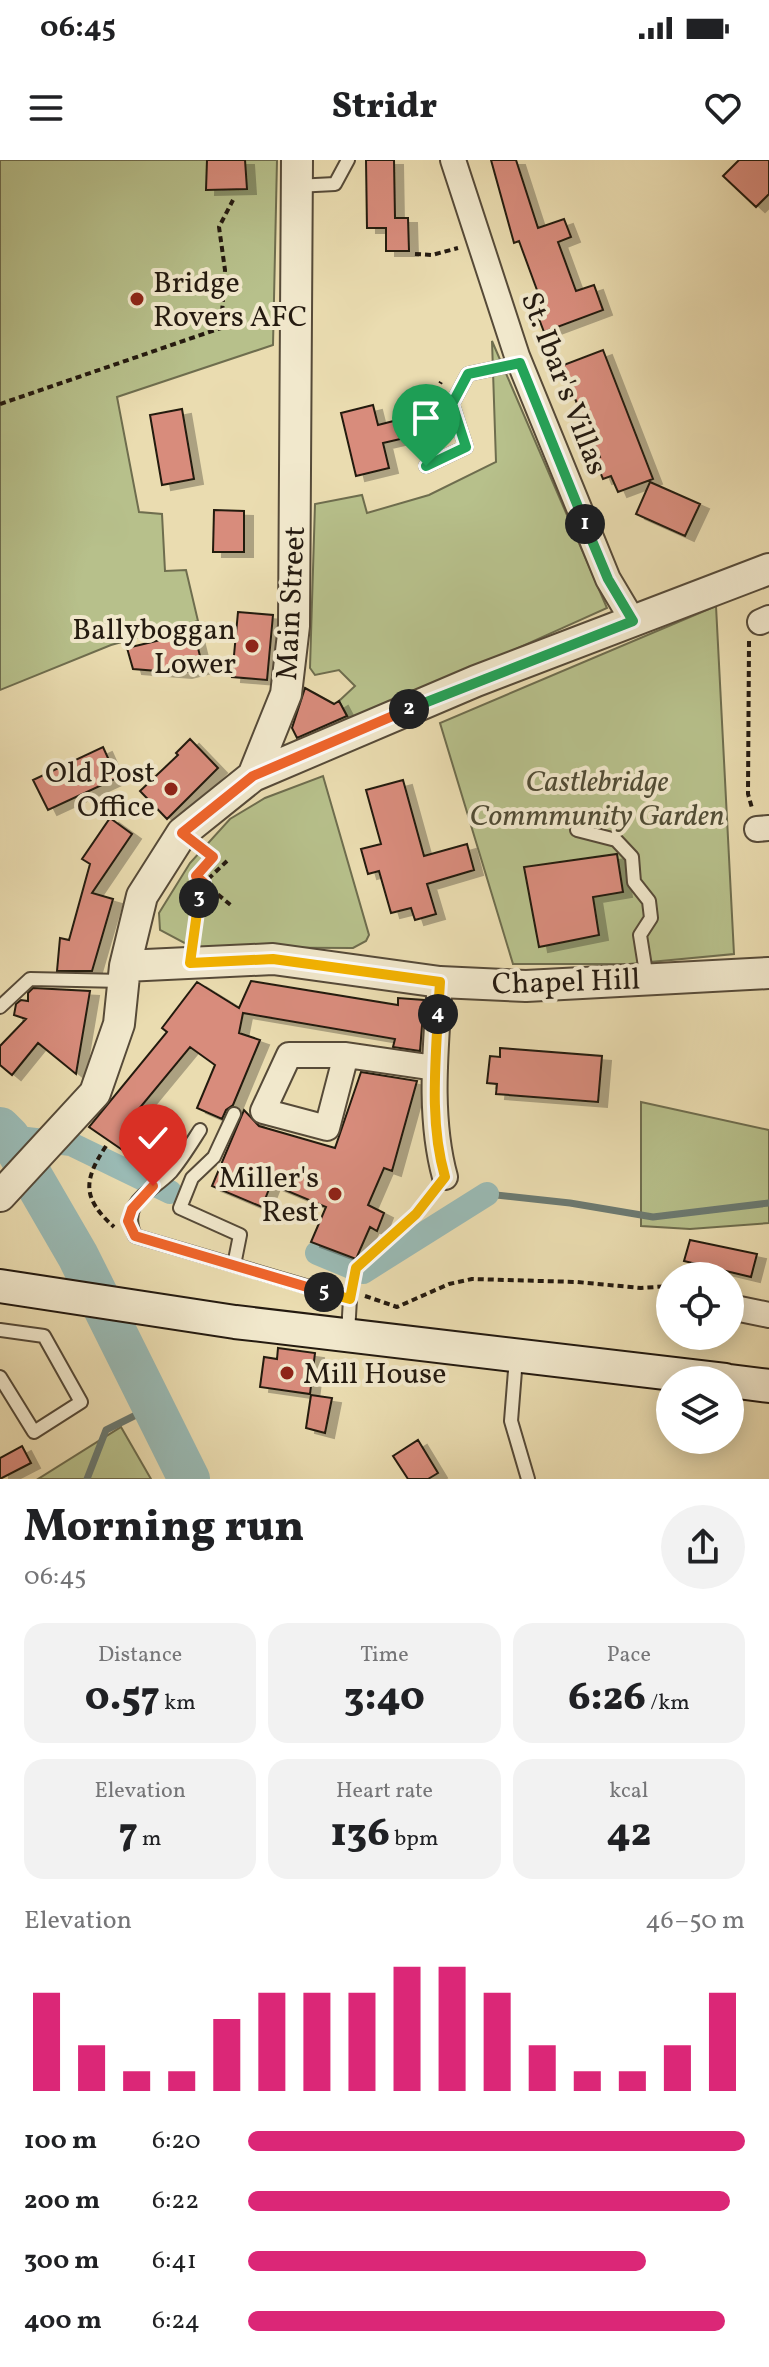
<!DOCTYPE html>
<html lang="en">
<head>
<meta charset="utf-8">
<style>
  :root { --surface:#fff; --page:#f2f2f2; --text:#202124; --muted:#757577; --accent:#db2777 }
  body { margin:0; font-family:Vollkorn,serif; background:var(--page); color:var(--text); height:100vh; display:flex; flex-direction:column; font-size:30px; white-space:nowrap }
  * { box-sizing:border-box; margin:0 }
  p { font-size:26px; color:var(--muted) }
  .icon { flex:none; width:44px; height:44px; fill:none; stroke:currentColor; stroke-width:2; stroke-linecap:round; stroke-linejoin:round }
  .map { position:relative; height:1319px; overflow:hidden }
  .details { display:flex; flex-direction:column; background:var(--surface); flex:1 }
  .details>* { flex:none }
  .fabs { position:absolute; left:656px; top:1102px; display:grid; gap:16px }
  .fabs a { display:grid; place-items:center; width:88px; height:88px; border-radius:50%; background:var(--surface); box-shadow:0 4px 20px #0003; font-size:40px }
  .pin { position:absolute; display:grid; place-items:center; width:68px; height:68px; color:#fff; margin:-82px -34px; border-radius:50% 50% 50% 0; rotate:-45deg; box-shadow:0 0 8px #0007 }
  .pin .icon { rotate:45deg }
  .km { position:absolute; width:40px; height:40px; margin:-20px; border-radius:50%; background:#222; color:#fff; font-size:22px; line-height:40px; text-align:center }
  .round { display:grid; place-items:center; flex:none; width:84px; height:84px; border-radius:42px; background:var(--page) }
  .summary { display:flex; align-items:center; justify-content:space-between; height:136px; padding:0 24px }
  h1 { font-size:44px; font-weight:800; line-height:60px }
  .metrics { display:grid; grid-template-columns:repeat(3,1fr); gap:12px; height:136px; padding:8px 24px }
  .metrics div { display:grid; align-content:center; border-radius:20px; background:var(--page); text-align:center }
  .metrics b { font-size:40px; font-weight:800 }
  .metrics small { font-size:22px; font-weight:400 }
  .metrics p { font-size:22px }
  .chart { height:224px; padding:16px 24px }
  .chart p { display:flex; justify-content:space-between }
  .chart svg { width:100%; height:144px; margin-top:8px; stroke:var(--accent); stroke-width:6 }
  ul { padding:0 24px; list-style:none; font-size:26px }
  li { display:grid; grid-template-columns:128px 96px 1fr; align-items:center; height:60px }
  li i { height:20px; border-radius:10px; background:var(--accent) }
  .status { display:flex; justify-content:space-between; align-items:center; height:56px; padding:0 40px; background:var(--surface); direction:ltr }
  .status svg { height:22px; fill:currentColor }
  header { display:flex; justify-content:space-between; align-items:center; height:104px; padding:0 24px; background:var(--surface); font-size:36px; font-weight:800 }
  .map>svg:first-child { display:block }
  .green { fill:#b7c08b; stroke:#6e6d4e; stroke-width:2 }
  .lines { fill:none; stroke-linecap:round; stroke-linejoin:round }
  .stream { stroke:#6b7a72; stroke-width:7 }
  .canal { stroke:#9abab4; stroke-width:24 }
  .river { stroke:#9abab4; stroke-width:42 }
  .building { fill:#d88c7c; stroke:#241a10; stroke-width:2; filter:url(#shadow) }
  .service-casing { stroke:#564a38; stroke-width:16 }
  .minor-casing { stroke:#564a38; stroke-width:28 }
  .tertiary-casing { stroke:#564a38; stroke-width:34 }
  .secondary-casing { stroke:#241a10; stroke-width:36 }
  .path { stroke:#241a10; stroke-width:4; stroke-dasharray:6 4; stroke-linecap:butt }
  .service { stroke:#f1e8cc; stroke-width:12 }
  .minor { stroke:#f1e8cc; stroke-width:24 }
  .tertiary { stroke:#f1e8cc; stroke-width:30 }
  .secondary { stroke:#f1e8cc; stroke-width:32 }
  .split-1-casing { stroke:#fff; stroke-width:16 }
  .split-2-casing { stroke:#fff; stroke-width:16 }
  .split-3-casing { stroke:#fff; stroke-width:16 }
  .split-4-casing { stroke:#fff; stroke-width:16 }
  .split-5-casing { stroke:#fff; stroke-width:16 }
  .split-6-casing { stroke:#fff; stroke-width:16 }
  .split-1 { stroke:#22a559; stroke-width:10 }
  .split-2 { stroke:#22a559; stroke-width:10 }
  .split-3 { stroke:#f0652b; stroke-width:10 }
  .split-4 { stroke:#f5b400; stroke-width:10 }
  .split-5 { stroke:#f5b400; stroke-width:10 }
  .split-6 { stroke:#f0652b; stroke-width:10 }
  .poi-dot { fill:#8f2418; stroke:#f1e8cc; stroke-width:3 }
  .labels { text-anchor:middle; stroke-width:8; stroke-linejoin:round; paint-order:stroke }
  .poi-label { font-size:30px; fill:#241a10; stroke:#f1e8cc; text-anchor:end }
  .street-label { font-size:30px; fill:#241a10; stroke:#f1e8cc }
  .park-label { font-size:30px; font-style:italic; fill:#504c35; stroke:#f1e8cc }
</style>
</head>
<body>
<div class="status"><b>06:45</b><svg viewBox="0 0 49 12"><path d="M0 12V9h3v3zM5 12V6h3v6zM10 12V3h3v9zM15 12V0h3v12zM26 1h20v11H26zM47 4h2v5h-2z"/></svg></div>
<header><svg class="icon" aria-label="menu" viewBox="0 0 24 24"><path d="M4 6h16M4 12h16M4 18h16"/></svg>Stridr<svg class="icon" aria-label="heart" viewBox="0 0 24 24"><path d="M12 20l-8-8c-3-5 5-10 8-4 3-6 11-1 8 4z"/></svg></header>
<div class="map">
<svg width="769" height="1319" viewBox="0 0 769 1319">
  <defs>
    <filter id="shadow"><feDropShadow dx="9" dy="5" stdDeviation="0" flood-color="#0004"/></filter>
  </defs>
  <rect width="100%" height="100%" fill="#eadcb0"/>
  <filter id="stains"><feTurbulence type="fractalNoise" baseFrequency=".0025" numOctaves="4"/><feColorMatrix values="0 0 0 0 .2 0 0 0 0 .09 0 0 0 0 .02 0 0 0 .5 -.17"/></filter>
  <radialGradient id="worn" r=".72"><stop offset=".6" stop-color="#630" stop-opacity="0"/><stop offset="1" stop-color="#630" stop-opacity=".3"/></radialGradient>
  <path class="green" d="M 0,0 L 277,0 L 273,185 L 117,237 L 139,352 L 162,354 L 165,411 L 186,410 L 198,461 L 111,485 L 0,530 Z
    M 492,181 L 607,448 L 351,563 L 339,541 L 355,526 L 339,510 L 315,515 L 310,508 L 315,344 L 362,335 L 367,353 L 429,335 L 496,302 Z
    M 716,446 L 734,794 L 629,804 L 513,804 L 440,563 Z
    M 323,616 L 369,775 L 366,781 L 353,788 L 192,787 L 160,770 L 159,753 L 190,703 L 230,659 L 265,638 Z
    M 641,942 L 769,970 L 769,1063 L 690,1069 L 641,1066 Z
    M 121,1267 L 151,1319 L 38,1319 Z"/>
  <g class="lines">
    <path class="stream" d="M 487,1034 L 570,1043 L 653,1057 L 769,1043
      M 87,1319 L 106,1270 L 154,1246"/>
    <path class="canal" d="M 9,977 L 71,984 L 170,1032
      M 317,1093 L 363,1112 L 487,1034"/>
    <path class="river" d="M 0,968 L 9,977 L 78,1096 L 189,1319"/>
  </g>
  <path class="building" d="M 207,0 L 245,0 L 247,29 L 206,30 Z
    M 366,0 L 394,0 L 395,58 L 408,58 L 409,91 L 386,91 L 386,68 L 367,68 Z
    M 491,0 L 516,0 L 538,68 L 564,59 L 571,77 L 558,82 L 576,131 L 594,125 L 603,150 L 544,172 L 533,143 L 541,141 L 519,81 L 514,83 Z
    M 739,0 L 769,0 L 769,34 L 756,47 L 723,16 Z
    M 603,190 L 653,319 L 618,332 L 611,316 L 603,319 L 595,299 L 600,297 L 561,206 Z
    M 373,245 L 378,265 L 417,255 L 422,274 L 383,283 L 389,308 L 356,316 L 341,253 Z
    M 182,249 L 194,319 L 162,325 L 150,255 Z
    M 650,322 L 700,344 L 685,376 L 636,354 Z
    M 214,350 L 244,351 L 244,392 L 213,392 Z
    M 238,452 L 273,455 L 267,520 L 232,517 Z
    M 194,472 L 203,508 L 183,513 L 133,509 L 127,488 Z
    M 305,528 L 334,544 L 339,541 L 347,556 L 297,578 L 292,568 Z
    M 190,579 L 218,608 L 167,659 L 140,631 L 178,595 L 176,593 Z
    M 103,587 L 117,618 L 48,650 L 33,620 Z
    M 403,620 L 424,696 L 467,684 L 474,710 L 427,724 L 436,754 L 415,760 L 411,748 L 391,753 L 379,711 L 368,714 L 361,689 L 381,684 L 366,630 Z
    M 110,658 L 132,674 L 92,733 L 113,739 L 92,811 L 57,811 L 60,778 L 69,780 L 90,704 L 82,699 Z
    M 617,694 L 623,732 L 593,737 L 599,775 L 539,787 L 524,707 Z
    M 251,821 L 398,845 L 398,838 L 424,840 L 420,891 L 393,887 L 395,879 L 243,853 L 239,873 L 260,880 L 233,945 L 226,950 L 222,959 L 197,948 L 215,905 L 190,887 L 133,956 L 157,971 L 150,980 L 168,993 L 159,1007 L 141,995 L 137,1000 L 89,967 L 167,872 L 162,868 L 197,822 L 239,848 Z
    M 33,828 L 90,831 L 76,914 L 38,883 L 12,915 L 0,905 L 0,886 L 26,859 L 14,855 L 16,844 L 21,840 L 28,841 L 28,833 Z
    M 500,888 L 602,896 L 598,942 L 496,934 L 497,924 L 487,923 L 490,896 L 500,897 Z
    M 361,912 L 417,921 L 392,1011 L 384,1008 L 368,1045 L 384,1053 L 377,1071 L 370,1067 L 356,1099 L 311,1082 L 326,1047 L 271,1024 L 262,1047 L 212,1026 L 244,950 L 259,966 L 335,988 Z
    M 690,1080 L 757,1094 L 751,1117 L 684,1101 Z
    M 278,1188 L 315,1193 L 310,1234 L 260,1227 L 264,1197 L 277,1199 Z
    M 311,1235 L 332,1238 L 325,1273 L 306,1268 Z
    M 418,1280 L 438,1313 L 428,1319 L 408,1319 L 393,1296 Z
    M 22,1286 L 31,1303 L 0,1319 L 0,1298 Z"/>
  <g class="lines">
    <defs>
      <path id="service" d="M 296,26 L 335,24 L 348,0
        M 426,306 L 466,287 L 452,244 L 468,214 L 520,203
        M 577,670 L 616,680 L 632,697 L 634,722 L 649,741 L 651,758 L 640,775 L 647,819
        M 0,847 L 30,819 L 123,821
        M 200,970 C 191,984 182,999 171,1012 C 151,1033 120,1041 135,1076 L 350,1139 L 348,1173
        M 234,1105 L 240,1075 L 180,1048 L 192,1018 L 214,997 L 234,954
        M 0,1170 L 44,1176 L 81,1242 L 34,1272 L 0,1217
        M 516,1198 L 511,1261 L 528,1319"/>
      <path id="minor" d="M 453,0 L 517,196 L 608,419 L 633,461
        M 760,462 L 769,458
        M 757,669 L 769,668
        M 440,822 C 436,886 428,955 445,1017
        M 346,895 L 327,968 L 263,951 L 289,895 L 346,895 L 435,908
        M 730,1147 L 769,1155"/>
      <path id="tertiary" d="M 253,616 L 476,521 L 769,409
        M 125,806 L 273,799 L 440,822 L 526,826 L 769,813
        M 0,1036 L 95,933 L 119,864 L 125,806 L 142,736 L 182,673 L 253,616 L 286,534 L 294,466 L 297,0"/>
      <path id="secondary" d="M 0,1126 L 235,1162 L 725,1220
        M 730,1221 L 769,1226"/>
    </defs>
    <use href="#service" class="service-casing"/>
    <use href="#minor" class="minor-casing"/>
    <use href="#tertiary" class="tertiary-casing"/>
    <use href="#secondary" class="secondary-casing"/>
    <path class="path" d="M 415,94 L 432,95 L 458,88
      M 0,244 L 221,168 L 225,110 L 219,67 L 233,40
      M 431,261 L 431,239 L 441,222
      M 749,481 L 748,634 L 752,648
      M 227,701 L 204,723 L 233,747
      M 193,778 L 196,747 L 204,723 L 196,716 L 213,697 L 203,690
      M 106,986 C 83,1021 82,1038 114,1067
      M 353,1121 L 356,1108 L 416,1054 L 431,1034
      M 365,1136 L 397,1147 L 449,1124 L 472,1119 L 577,1122 L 641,1128 L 670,1126"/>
    <use href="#service" class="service"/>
    <use href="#minor" class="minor"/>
    <use href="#tertiary" class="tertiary"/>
    <use href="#secondary" class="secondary"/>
  </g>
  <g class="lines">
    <defs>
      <path id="split-1" d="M 426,306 L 466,287 L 452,244 L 468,214 L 520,203 L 585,364"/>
      <path id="split-2" d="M 409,549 L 633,461 L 608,419 L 585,364"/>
      <path id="split-3" d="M 199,738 L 204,723 L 196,716 L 213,697 L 182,673 L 253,616 L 409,549"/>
      <path id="split-4" d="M 199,738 L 190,803 L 273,799 L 440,822 L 438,854"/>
      <path id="split-5" d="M 324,1132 L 350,1139 L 356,1108 L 416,1054 L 445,1017 C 430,965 435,909 438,854"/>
      <path id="split-6" d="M 153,1026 L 132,1049 L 128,1061 L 135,1076 L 324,1132"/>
    </defs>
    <use href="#split-1" class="split-1-casing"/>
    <use href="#split-2" class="split-2-casing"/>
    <use href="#split-3" class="split-3-casing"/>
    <use href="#split-4" class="split-4-casing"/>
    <use href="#split-5" class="split-5-casing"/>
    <use href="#split-6" class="split-6-casing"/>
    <use href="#split-1" class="split-1"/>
    <use href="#split-2" class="split-2"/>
    <use href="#split-3" class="split-3"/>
    <use href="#split-4" class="split-4"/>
    <use href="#split-5" class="split-5"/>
    <use href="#split-6" class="split-6"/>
  </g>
  <g class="poi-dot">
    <circle cx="137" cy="139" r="8"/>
    <circle cx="252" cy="486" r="8"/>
    <circle cx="171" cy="629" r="8"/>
    <circle cx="335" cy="1034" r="8"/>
    <circle cx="287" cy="1213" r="8"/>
  </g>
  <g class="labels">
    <g class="poi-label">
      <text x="153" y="132" text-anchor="start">Bridge<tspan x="153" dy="34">Rovers AFC</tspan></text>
      <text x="236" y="479">Ballyboggan<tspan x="236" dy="34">Lower</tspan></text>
      <text x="155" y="622">Old Post<tspan x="155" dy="34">Office</tspan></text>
      <text x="319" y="1027">Miller's<tspan x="319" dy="34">Rest</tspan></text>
      <text x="303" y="1223" text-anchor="start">Mill House</text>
    </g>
    <g class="street-label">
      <text transform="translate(565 223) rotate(69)" y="10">St. Ibar's Villas</text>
      <text transform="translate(290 443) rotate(-87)" y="10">Main Street</text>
      <text transform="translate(566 821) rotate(-2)" y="10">Chapel Hill</text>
    </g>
    <g class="park-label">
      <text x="597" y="631">Castlebridge<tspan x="597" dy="34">Commmunity Garden</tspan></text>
    </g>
  </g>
  <rect width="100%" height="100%" filter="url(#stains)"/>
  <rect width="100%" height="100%" fill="url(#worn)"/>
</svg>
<div class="fabs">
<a><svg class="icon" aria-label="locate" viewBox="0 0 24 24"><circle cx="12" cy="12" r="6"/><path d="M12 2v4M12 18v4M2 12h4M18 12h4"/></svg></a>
<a><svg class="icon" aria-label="layers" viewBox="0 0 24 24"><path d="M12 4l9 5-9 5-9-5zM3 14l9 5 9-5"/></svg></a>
</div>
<div class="pin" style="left:426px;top:306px;background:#1e9e55"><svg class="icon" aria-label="arrive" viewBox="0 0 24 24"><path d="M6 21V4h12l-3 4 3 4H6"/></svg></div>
<div class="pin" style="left:153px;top:1026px;background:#d93025"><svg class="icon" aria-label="check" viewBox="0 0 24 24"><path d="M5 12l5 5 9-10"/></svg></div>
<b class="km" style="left:585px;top:364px">1</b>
<b class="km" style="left:409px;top:549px">2</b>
<b class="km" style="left:199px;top:738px">3</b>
<b class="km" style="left:438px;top:854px">4</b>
<b class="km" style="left:324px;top:1132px">5</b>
</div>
<section class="details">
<div class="summary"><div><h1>Morning run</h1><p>06:45</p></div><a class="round"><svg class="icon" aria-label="share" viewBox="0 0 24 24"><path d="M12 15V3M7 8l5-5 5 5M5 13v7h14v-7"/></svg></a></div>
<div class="metrics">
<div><p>Distance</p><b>0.57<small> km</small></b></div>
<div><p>Time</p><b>3:40</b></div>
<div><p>Pace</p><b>6:26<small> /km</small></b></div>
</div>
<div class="metrics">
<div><p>Elevation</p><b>7<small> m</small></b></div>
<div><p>Heart rate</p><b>136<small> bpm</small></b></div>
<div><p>kcal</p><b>42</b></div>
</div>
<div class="chart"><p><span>Elevation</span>46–50 m</p>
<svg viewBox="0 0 160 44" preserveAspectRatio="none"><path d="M5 44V14M15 44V30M25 44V38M35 44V38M45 44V22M55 44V14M65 44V14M75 44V14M85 44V6M95 44V6M105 44V14M115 44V30M125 44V38M135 44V38M145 44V30M155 44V14"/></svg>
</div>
<ul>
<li><b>100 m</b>6:20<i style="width:100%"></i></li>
<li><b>200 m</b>6:22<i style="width:97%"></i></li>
<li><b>300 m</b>6:41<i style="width:80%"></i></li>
<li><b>400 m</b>6:24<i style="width:96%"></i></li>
</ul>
</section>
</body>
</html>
